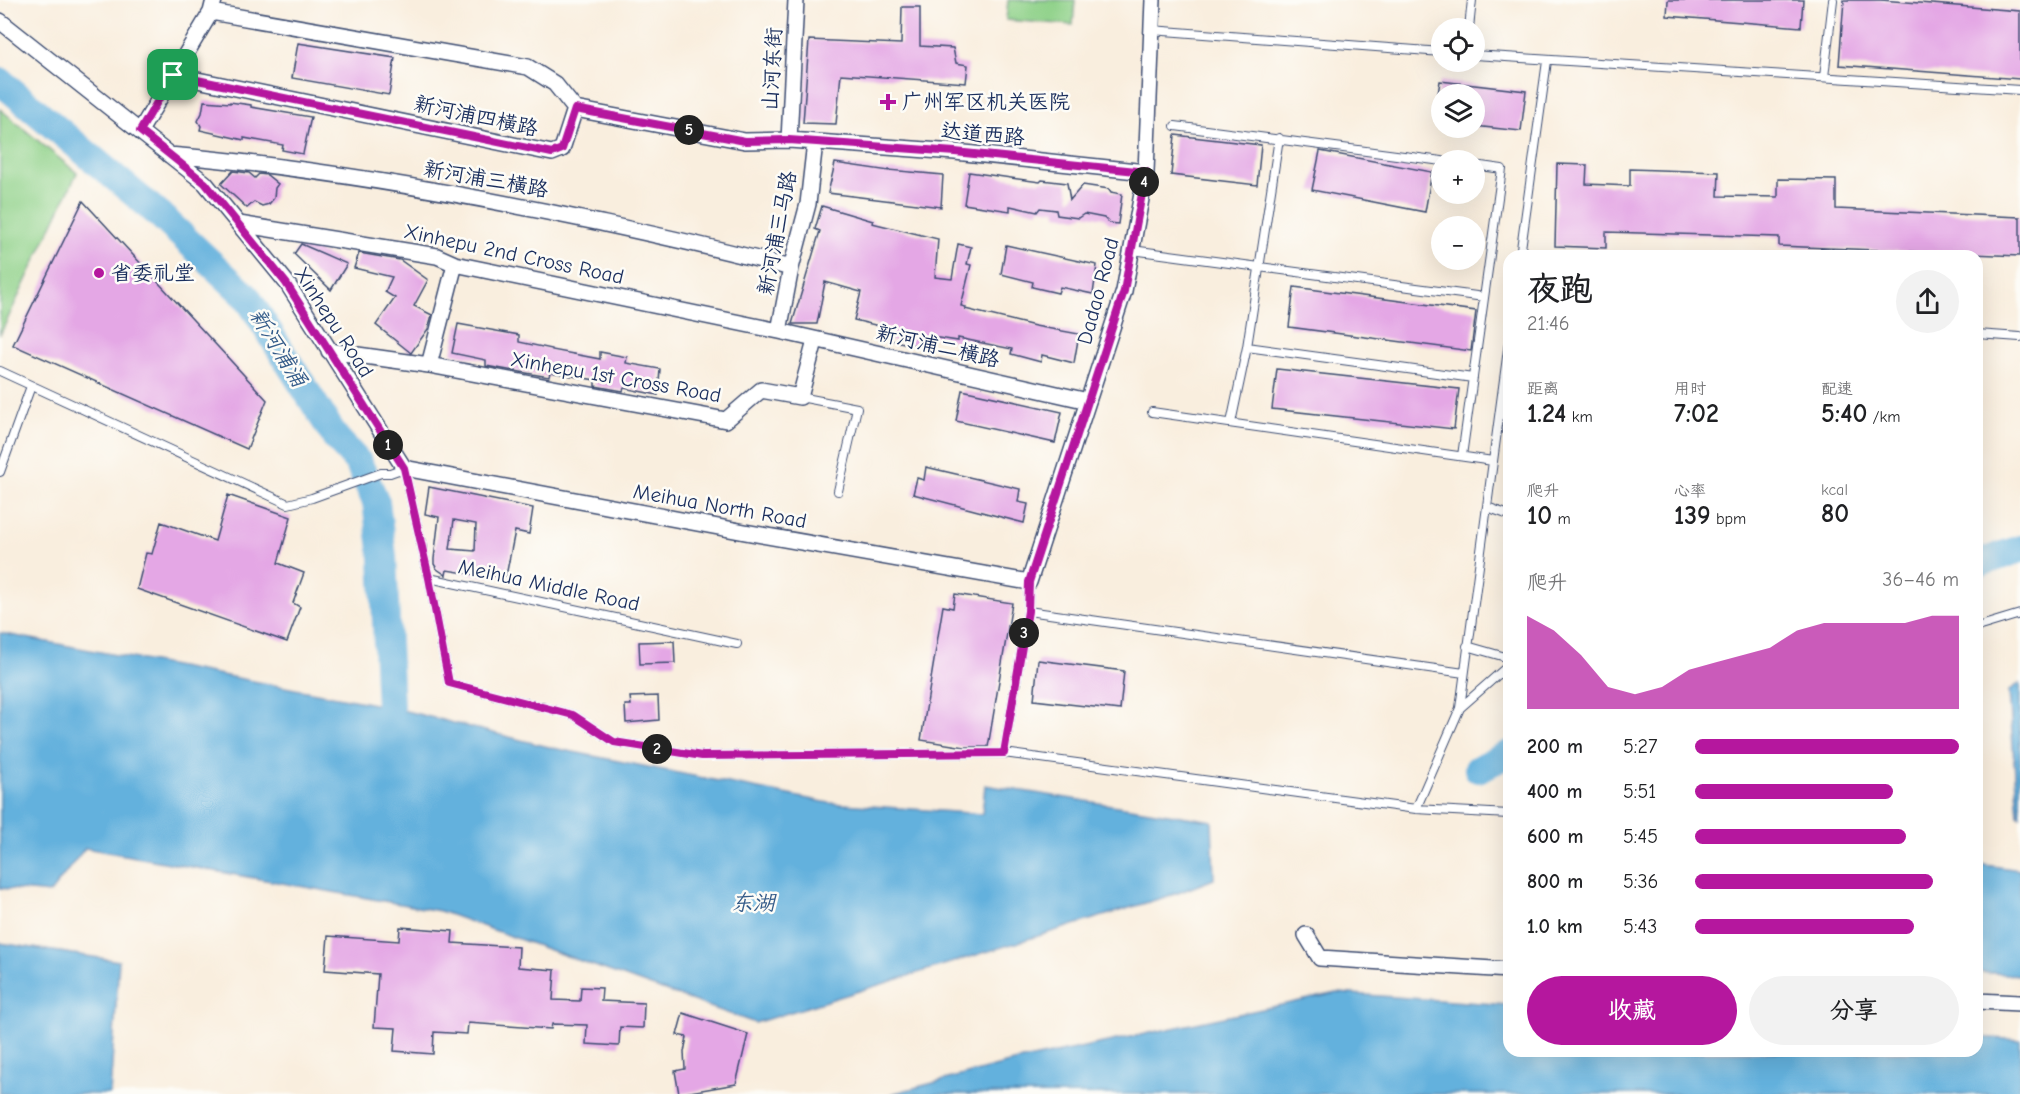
<!DOCTYPE html>
<html lang="zh">
<head>
<meta charset="utf-8">
<style>
  :root { --surface:#fff; --page:#f2f2f2; --text:#202124; --muted:#757577; --accent:#b5179e }
  body { margin:0; font-family:"Comic Neue","LXGW WenKai TC",sans-serif; background:var(--page); color:var(--text); height:100vh; display:flex; flex-direction:column; font-size:22px; white-space:nowrap }
  * { box-sizing:border-box; margin:0 }
  p { font-size:20px; color:var(--muted) }
  .icon { flex:none; width:33px; height:33px; fill:none; stroke:currentColor; stroke-width:2; stroke-linecap:round; stroke-linejoin:round }
  .map { position:relative; flex:1; overflow:hidden }
  .drawer { position:absolute; left:1503px; top:250px; width:480px; height:807px; display:flex; flex-direction:column; background:var(--surface); border-radius:18px; box-shadow:0 6px 24px #0002 }
  .drawer>* { flex:none }
  .buttons { position:absolute; left:1431px; top:18px; display:grid; gap:12px }
  .buttons a { display:grid; place-items:center; width:54px; height:54px; border-radius:50%; background:var(--surface); box-shadow:0 6px 24px #0002; font-size:30px }
  .pin { position:absolute; display:grid; place-items:center; width:51px; height:51px; color:#fff; margin:-26px; border-radius:12px; box-shadow:0 3px 9px #0006 }
  .km { position:absolute; width:30px; height:30px; margin:-15px; border-radius:50%; background:#222; color:#fff; font-size:16px; line-height:30px; text-align:center }
  .round { display:grid; place-items:center; flex:none; width:63px; height:63px; border-radius:32px; background:var(--page) }
  .headline { display:flex; align-items:center; justify-content:space-between; height:102px; padding:0 24px }
  h1 { font-size:33px; font-weight:700; line-height:45px }
  .figures { display:grid; grid-template-columns:repeat(3,1fr); gap:9px; height:102px; padding:6px 24px }
  .figures div { display:grid; align-content:center }
  .figures b { font-size:26px; font-weight:700 }
  .figures small { font-size:16px; font-weight:400 }
  .figures p { font-size:16px }
  .chart { height:168px; padding:12px 24px }
  .chart p { display:flex; justify-content:space-between }
  .chart svg { width:100%; height:108px; margin-top:6px; fill:var(--accent); opacity:.7 }
  .cta { display:flex; gap:12px; margin-top:auto; padding:12px 24px }
  .cta a { flex:1; height:69px; border-radius:36px; background:var(--accent); color:#fff; font-size:24px; font-weight:700; line-height:69px; text-align:center }
  .cta a+a { background:var(--page); color:var(--text) }
  ul { padding:0 24px; list-style:none; font-size:20px }
  li { display:grid; grid-template-columns:96px 72px 1fr; align-items:center; height:45px }
  li i { height:15px; border-radius:8px; background:var(--accent) }
  .map>svg:first-child { display:block }
  .green { fill:#8fd189; stroke:#558074; stroke-width:1.5 }
  .water { fill:#64b1dd; stroke:#40709e; stroke-width:1.5 }
  .lines { fill:none; stroke-linecap:round; stroke-linejoin:round }
  .river { stroke:#64b1dd; stroke-width:28 }
  .building { fill:#e4a7e5; fill-rule:evenodd }
  .lane-casing { stroke:#3c4c71; stroke-width:10 }
  .street-casing { stroke:#3c4c71; stroke-width:18 }
  .lane { stroke:#fff; stroke-width:8 }
  .street { stroke:#fff; stroke-width:15 }
  .route-casing { stroke:#fff; stroke-width:12 }
  .route { stroke:#b5179e; stroke-width:8 }
  .poi-dot { fill:#b5179e; stroke:#fdfcf7; stroke-width:2 }
  .labels { text-anchor:middle; stroke-width:5; stroke-linejoin:round; paint-order:stroke }
  .street-label { font-size:21px; fill:#1b2f5e; stroke:#fdfcf7 }
  .poi-label { font-size:21px; fill:#1b2f5e; stroke:#fdfcf7; text-anchor:start }
  .water-label { font-size:22px; font-style:italic; fill:#355c8a; stroke:#fdfcf7 }
</style>
</head>
<body>
<div class="map">
<svg width="2020" height="1094" viewBox="0 0 2020 1094">
  <rect width="100%" height="100%" fill="#fdfcf7"/>
  <filter id="ink" filterUnits="userSpaceOnUse"><feTurbulence type="fractalNoise" baseFrequency=".0167" numOctaves="2"/><feDisplacementMap in="SourceGraphic" scale="12" xChannelSelector="R" yChannelSelector="G"/><feConvolveMatrix kernelMatrix="1 2 1 2 8 2 1 2 1" color-interpolation-filters="sRGB"/></filter>
  <filter id="wash" filterUnits="userSpaceOnUse"><feTurbulence type="fractalNoise" baseFrequency=".008" numOctaves="4" result="noise"/><feDisplacementMap in="SourceGraphic" scale="24" xChannelSelector="R" yChannelSelector="G"/><feGaussianBlur stdDeviation="1.35" result="paint"/><feColorMatrix in="noise" values="0 0 0 0 0 0 0 0 0 0 0 0 0 0 0 0 0 1.4 0 .05"/><feComposite in="paint" operator="in"/></filter>
  <g filter="url(#wash)">
    <rect width="100%" height="100%" fill="#f9eede"/>
    <path class="green" d="M 1008,0 L 1075,0 L 1073,25 L 1006,20 Z
      M 0,109 L 77,173 L 0,335 Z"/>
    <path class="water" d="M 0,633 L 390,707 L 553,748 L 829,803 L 982,814 L 985,785 L 1212,821 L 1214,879 L 1178,893 L 755,1023 L 440,911 L 85,848 L 50,893 L 0,888 Z
      M 2020,683 L 2020,816 L 2018,815 L 2009,691 Z
      M 1977,864 L 2020,870 L 2020,975 L 1977,972 Z
      M 0,943 L 119,961 L 110,1094 L 0,1094 Z
      M 1337,993 L 1509,1005 L 1509,1052 L 1977,1052 L 1977,1037 L 2020,1040 L 2020,1094 L 891,1094 L 1009,1063 Z"/>
    <g class="lines">
      <path class="river" d="M 0,81 L 162,217 L 247,297 L 336,438 L 358,462 L 376,502 L 383,557 L 390,707
        M 1977,564 L 2020,549
        M 1478,769 L 1509,754"/>
    </g>
    <g id="blocks">
      <path class="building" d="M 1668,0 L 1803,0 L 1801,27 L 1667,16 Z
        M 1844,0 L 1881,0 L 2020,11 L 2020,79 L 1839,65 Z
        M 902,7 L 920,7 L 920,46 L 953,48 L 956,63 L 968,65 L 966,83 L 841,74 L 836,124 L 803,123 L 809,40 L 901,44 Z
        M 298,43 L 395,58 L 389,95 L 292,78 Z
        M 1440,81 L 1526,91 L 1521,131 L 1474,126 L 1474,94 L 1438,94 Z
        M 204,101 L 230,103 L 230,102 L 251,105 L 251,107 L 311,117 L 303,154 L 282,150 L 283,145 L 244,138 L 244,140 L 200,130 L 201,126 L 198,121 L 202,113 Z
        M 1175,135 L 1261,145 L 1257,185 L 1171,175 Z
        M 1320,151 L 1432,172 L 1425,212 L 1312,190 Z
        M 835,163 L 889,171 L 889,170 L 943,175 L 941,207 L 828,193 Z
        M 1557,164 L 1587,165 L 1586,184 L 1630,186 L 1630,169 L 1719,172 L 1718,196 L 1778,197 L 1778,179 L 1836,180 L 1836,209 L 2020,217 L 2020,256 L 1779,246 L 1779,237 L 1606,232 L 1606,248 L 1555,246 Z
        M 233,171 L 249,173 L 255,178 L 259,174 L 267,175 L 278,184 L 275,188 L 274,198 L 269,204 L 262,206 L 254,202 L 247,208 L 221,184 Z
        M 969,172 L 1040,182 L 1042,180 L 1067,183 L 1070,200 L 1083,185 L 1109,189 L 1111,192 L 1122,194 L 1118,224 L 1109,223 L 1104,218 L 1084,214 L 1078,218 L 1057,215 L 1056,210 L 1040,208 L 1037,212 L 1010,206 L 1010,211 L 964,204 Z
        M 83,201 L 267,400 L 247,449 L 13,345 Z
        M 822,206 L 873,221 L 872,223 L 938,239 L 935,277 L 952,279 L 958,244 L 971,247 L 967,264 L 971,265 L 961,306 L 966,307 L 965,309 L 1035,326 L 1079,334 L 1074,363 L 1042,355 L 1041,362 L 1011,354 L 1012,349 L 958,338 L 958,341 L 926,336 L 924,347 L 889,340 L 892,329 L 854,320 L 861,292 L 825,282 L 817,324 L 792,324 L 820,231 L 815,229 Z
        M 301,244 L 347,264 L 331,290 L 294,254 Z
        M 1006,245 L 1097,265 L 1093,294 L 1060,287 L 1058,293 L 1032,287 L 1033,282 L 1001,274 Z
        M 359,253 L 400,260 L 428,280 L 414,306 L 432,315 L 428,329 L 411,353 L 376,325 L 395,298 L 385,292 L 392,277 L 354,268 Z
        M 1294,287 L 1476,311 L 1471,351 L 1289,327 Z
        M 458,324 L 519,335 L 519,342 L 552,349 L 552,350 L 600,359 L 600,352 L 627,357 L 626,363 L 660,369 L 658,395 L 624,388 L 623,391 L 595,386 L 595,380 L 550,372 L 549,377 L 486,366 L 486,360 L 452,353 Z
        M 1277,369 L 1459,389 L 1454,429 L 1272,409 Z
        M 962,390 L 1062,412 L 1055,443 L 956,421 Z
        M 926,467 L 1020,489 L 1018,502 L 1028,504 L 1024,523 L 913,494 L 917,478 L 924,480 Z
        M 429,487 L 533,508 L 529,534 L 515,531 L 506,576 L 484,576 L 447,570 L 446,575 L 437,569 L 434,564 L 434,559 L 439,517 L 425,514 ZM 454,520 L 476,524 L 475,551 L 450,549 Z
        M 228,495 L 291,517 L 278,563 L 304,573 L 293,603 L 300,607 L 287,642 L 137,589 L 146,553 L 152,554 L 161,522 L 215,541 Z
        M 955,594 L 1012,603 L 988,747 L 965,747 L 921,740 L 943,606 L 953,608 Z
        M 674,641 L 675,663 L 640,664 L 639,642 Z
        M 1038,660 L 1124,671 L 1120,710 L 1034,700 Z
        M 658,696 L 659,720 L 626,723 L 625,705 L 631,705 L 630,697 Z
        M 400,927 L 453,931 L 452,943 L 519,947 L 518,967 L 555,970 L 553,1000 L 580,1001 L 581,987 L 602,988 L 601,1001 L 644,1003 L 643,1028 L 620,1027 L 619,1046 L 586,1044 L 587,1025 L 552,1024 L 551,1029 L 468,1023 L 467,1034 L 434,1032 L 433,1054 L 394,1051 L 396,1028 L 374,1027 L 378,974 L 325,970 L 328,936 L 399,941 Z
        M 683,1013 L 748,1034 L 736,1084 L 679,1094 L 675,1071 L 685,1069 L 684,1052 L 687,1037 L 677,1035 Z"/>
    </g>
  </g>
  <g filter="url(#ink)">
    <use href="#blocks" fill-opacity="0" stroke="#3c4c71" stroke-width="1.5"/>
    <g class="lines">
      <defs>
        <path id="lane" d="M 1469,28 L 1472,0
          M 1151,30 L 1442,52
          M 1474,55 L 2020,90
          M 1824,77 L 1833,0
          M 1175,126 L 1442,161
          M 1132,250 L 1484,297
          M 1520,256 L 1547,61
          M 1977,334 L 2020,337
          M 1247,347 L 1473,378
          M 0,371 L 288,504 L 312,498 L 381,473 L 390,473 L 404,468 L 429,578 L 737,644
          M 800,397 L 857,408 L 838,491
          M 1152,412 L 1493,461
          M 1231,423 L 1247,347 L 1279,138
          M 1462,456 L 1502,169 L 1474,165
          M 0,472 L 31,386
          M 1487,507 L 1509,515
          M 429,578 L 449,683 L 573,715 L 614,742 L 702,756 L 1004,753 L 1416,809 L 1509,814
          M 1029,582 L 1028,611 L 1464,673
          M 1977,627 L 2020,614
          M 1467,646 L 1509,658
          M 1460,708 L 1509,665
          M 1004,753 L 1028,611
          M 1416,809 L 1460,708 L 1509,342"/>
        <path id="street" d="M 211,12 L 528,67 L 555,84 L 575,109
          M 0,21 L 205,183 L 287,283 L 404,468 L 745,532 L 1029,582 L 1124,291 L 1146,172 L 1153,0
          M 173,75 L 552,153 L 562,149 L 575,109
          M 575,109 L 745,141 L 789,140 L 955,152 L 1146,172
          M 140,131 L 211,12 L 214,0
          M 789,140 L 796,0
          M 169,155 C 313,167 455,192 596,222 C 661,236 727,250 791,268
          M 239,224 L 437,256 L 455,264 L 779,331 L 1088,401
          M 779,331 L 791,268 L 808,204 L 815,142
          M 329,351 L 429,365 L 455,264
          M 429,365 L 726,420 L 761,390 L 800,397 L 815,341
          M 1306,935 L 1320,958 L 1509,970
          M 1977,1001 L 2020,1003"/>
      </defs>
      <use href="#lane" class="lane-casing"/>
      <use href="#street" class="street-casing"/>
      <use href="#lane" class="lane"/>
      <use href="#street" class="street"/>
    </g>
  </g>
  <g class="lines" filter="url(#ink)">
    <defs>
      <path id="route" d="M 173,75 L 552,153 L 562,149 L 575,109 L 745,141 L 789,140 L 955,152 L 1146,172 L 1124,291 L 1029,582 L 1028,611 L 1004,753 L 702,756 L 614,742 L 573,715 L 449,683 L 429,578 L 404,468 L 286,283 L 205,183 L 140,131 Z"/>
    </defs>
    <use href="#route" class="route-casing"/>
    <use href="#route" class="route"/>
  </g>
  <g class="poi-dot">
    <path d="M885 93h6v6h6v6h-6v6h-6v-6h-6v-6h6z"/>
    <circle cx="99" cy="273" r="6"/>
  </g>
  <g class="labels">
    <g class="street-label">
      <text transform="translate(772 69) rotate(-87)" y="7">山河东街</text>
      <text transform="translate(476 116) rotate(12)" y="7">新河浦四横路</text>
      <text transform="translate(983 134) rotate(5)" y="7">达道西路</text>
      <text transform="translate(486 179) rotate(10)" y="7">新河浦三横路</text>
      <text transform="translate(777 233) rotate(-79)" y="7">新河浦三马路</text>
      <text transform="translate(514 254) rotate(12)" y="7">Xinhepu 2nd Cross Road</text>
      <text transform="translate(1098 291) rotate(-75)" y="7">Dadao Road</text>
      <text transform="translate(334 322) rotate(57)" y="7">Xinhepu Road</text>
      <text transform="translate(938 346) rotate(13)" y="7">新河浦二横路</text>
      <text transform="translate(616 377) rotate(10)" y="7">Xinhepu 1st Cross Road</text>
      <text transform="translate(720 506) rotate(10)" y="7">Meihua North Road</text>
      <text transform="translate(549 585) rotate(12)" y="7">Meihua Middle Road</text>
    </g>
    <g class="poi-label">
      <text x="902" y="109">广州军区机关医院</text>
      <text x="111" y="280">省委礼堂</text>
    </g>
    <g class="water-label">
      <text transform="translate(279 347) rotate(58)" y="8">新河浦涌</text>
      <text x="753" y="910">东湖</text>
    </g>
  </g>
</svg>
<div class="buttons">
<a><svg class="icon" aria-label="locate" viewBox="0 0 24 24"><circle cx="12" cy="12" r="6"/><path d="M12 2v4M12 18v4M2 12h4M18 12h4"/></svg></a>
<a><svg class="icon" aria-label="layers" viewBox="0 0 24 24"><path d="M12 4l9 5-9 5-9-5zM3 14l9 5 9-5"/></svg></a>
<a>+</a>
<a>−</a>
</div>
<div class="pin" style="left:173px;top:75px;background:#1e9e55"><svg class="icon" aria-label="arrive" viewBox="0 0 24 24"><path d="M6 21V4h12l-3 4 3 4H6"/></svg></div>
<b class="km" style="left:388px;top:445px">1</b>
<b class="km" style="left:657px;top:749px">2</b>
<b class="km" style="left:1024px;top:633px">3</b>
<b class="km" style="left:1144px;top:182px">4</b>
<b class="km" style="left:689px;top:130px">5</b>
<section class="drawer">
<div class="headline"><div><h1>夜跑</h1><p>21:46</p></div><a class="round"><svg class="icon" aria-label="share" viewBox="0 0 24 24"><path d="M12 15V3M7 8l5-5 5 5M5 13v7h14v-7"/></svg></a></div>
<div class="figures">
<div><p>距离</p><b>1.24<small> km</small></b></div>
<div><p>用时</p><b>7:02</b></div>
<div><p>配速</p><b>5:40<small> /km</small></b></div>
</div>
<div class="figures">
<div><p>爬升</p><b>10<small> m</small></b></div>
<div><p>心率</p><b>139<small> bpm</small></b></div>
<div><p>kcal</p><b>80</b></div>
</div>
<div class="chart"><p><span>爬升</span>36–46 m</p>
<svg viewBox="0 0 160 44" preserveAspectRatio="none"><path d="M0 44V6L10 12L20 22L30 35L40 38L50 35L60 28L70 25L80 22L90 19L100 12L110 9L120 9L130 9L140 9L150 6L160 6V44z"/></svg>
</div>
<ul>
<li><b>200 m</b>5:27<i style="width:100%"></i></li>
<li><b>400 m</b>5:51<i style="width:75%"></i></li>
<li><b>600 m</b>5:45<i style="width:80%"></i></li>
<li><b>800 m</b>5:36<i style="width:90%"></i></li>
<li><b>1.0 km</b>5:43<i style="width:83%"></i></li>
</ul>
<div class="cta"><a>收藏</a><a>分享</a></div>
</section>
</div>
</body>
</html>
